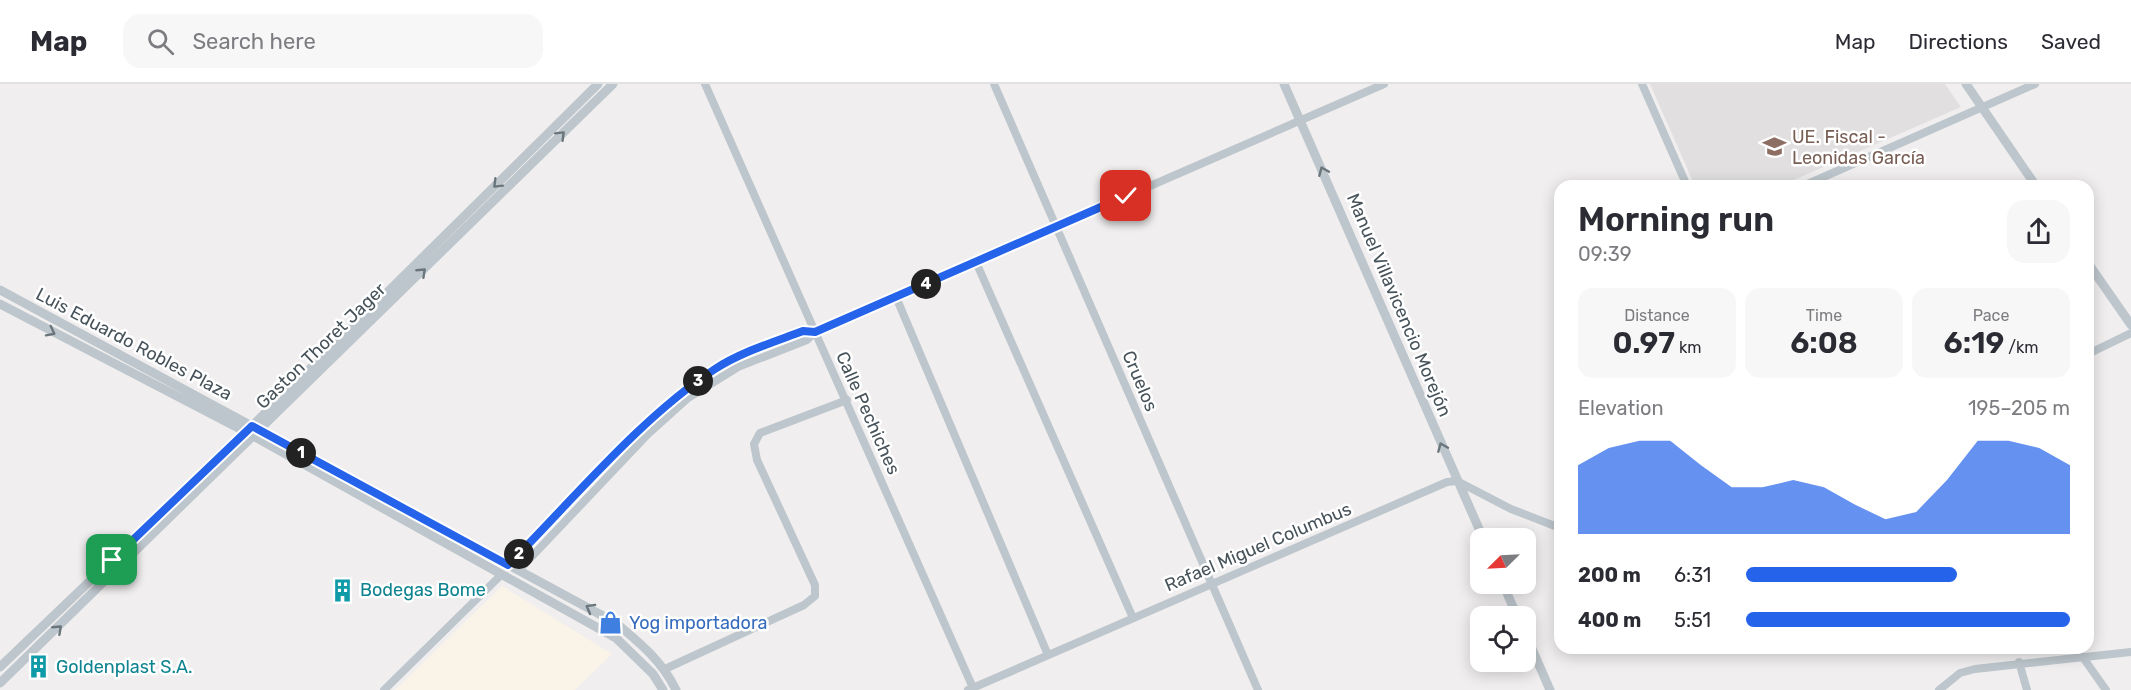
<!DOCTYPE html>
<html lang="en">
<head>
<meta charset="utf-8">
<style>
  :root { --surface:#fff; --page:#f7f7f7; --text:#2b2b33; --muted:#7c7c81; --line:#e1e1e2; --accent:#2563eb }
  body { margin:0; font-family:Rubik,sans-serif; background:var(--page); color:var(--text); height:100vh; display:flex; flex-direction:column; font-size:22px; white-space:nowrap }
  * { box-sizing:border-box; margin:0 }
  p { font-size:20px; color:var(--muted) }
  .icon { flex:none; width:33px; height:33px; fill:none; stroke:currentColor; stroke-width:2; stroke-linecap:round; stroke-linejoin:round }
  .map { position:relative; flex:1; overflow:hidden }
  .side { position:absolute; left:1554px; top:96px; width:540px; height:474px; display:flex; flex-direction:column; background:var(--surface); border-radius:18px; box-shadow:0 3px 15px #0003 }
  .side>* { flex:none }
  .needle { width:39px; rotate:246deg }
  .tools { position:absolute; left:1470px; top:444px; display:grid; gap:12px }
  .tools a { display:grid; place-items:center; width:66px; height:66px; border-radius:12px; background:var(--surface); box-shadow:0 3px 15px #0003; font-size:30px }
  .pin { position:absolute; display:grid; place-items:center; width:51px; height:51px; color:#fff; margin:-26px; border-radius:12px; box-shadow:0 3px 9px #0006 }
  .km { position:absolute; width:30px; height:30px; margin:-15px; border-radius:50%; background:#222; color:#fff; font-size:16px; line-height:30px; text-align:center }
  .round { display:grid; place-items:center; flex:none; width:63px; height:63px; border-radius:18px; background:var(--page) }
  .headline { display:flex; align-items:center; justify-content:space-between; height:102px; padding:0 24px }
  h1 { font-size:33px; font-weight:600; line-height:45px }
  .metrics { display:grid; grid-template-columns:repeat(3,1fr); gap:9px; height:102px; padding:6px 24px }
  .metrics div { display:grid; align-content:center; border-radius:15px; background:var(--page); text-align:center }
  .metrics b { font-size:30px; font-weight:600 }
  .metrics small { font-size:16px; font-weight:400 }
  .metrics p { font-size:16px }
  .chart { height:168px; padding:12px 24px }
  .chart p { display:flex; justify-content:space-between }
  .chart svg { width:100%; height:108px; margin-top:6px; fill:var(--accent); opacity:.7 }
  ul { padding:0 24px; list-style:none; font-size:20px }
  li { display:grid; grid-template-columns:96px 72px 1fr; align-items:center; height:45px }
  li i { height:15px; border-radius:8px; background:var(--accent) }
  header { display:flex; align-items:center; gap:36px; box-sizing:border-box; height:84px; padding:0 30px; background:var(--surface); border-bottom:2px solid var(--line) }
  header strong { font-size:28px }
  nav { display:flex; gap:33px; margin-inline-start:auto; font-size:21px }
  .search { width:420px; height:54px; background:var(--page); display:flex; align-items:center; gap:15px; box-sizing:border-box; padding:0 21px; border-radius:18px; color:var(--muted); font-size:22px }
  .map>svg:first-child { display:block }
  .commercial { fill:#faf3e8 }
  .education { fill:#e1dfdf }
  .lines { fill:none; stroke-linecap:round; stroke-linejoin:round }
  .minor { stroke:#bdc6cc; stroke-width:8 }
  .tertiary { stroke:#bdc6cc; stroke-width:9 }
  .oneway { stroke:#6a767c }
  .route-casing { stroke:#fff; stroke-width:12 }
  .route { stroke:#2563eb; stroke-width:8 }
  .labels { text-anchor:middle; stroke-width:5; stroke-linejoin:round; paint-order:stroke }
  .education-label { font-size:18px; fill:#785e54; stroke:#fff; text-anchor:start }
  .street-label { font-size:18px; fill:#47535a; stroke:#fff }
  .culture-label { font-size:18px; fill:#0d838f; stroke:#fff; text-anchor:start }
  .shop-label { font-size:18px; fill:#366cbe; stroke:#fff; text-anchor:start }
</style>
</head>
<body>
<header>
<strong>Map</strong>
<div class="search"><svg class="icon" aria-label="search" viewBox="0 0 24 24"><circle cx="10" cy="10" r="6"/><path d="M15 15l6 6"/></svg>Search here</div>
<nav><a>Map</a><a>Directions</a><a>Saved</a></nav>
</header>
<div class="map">
<svg width="2131" height="606" viewBox="0 0 2131 606">
  <rect width="100%" height="100%" fill="#f0eeee"/>
  <path class="commercial" d="M 502,502 L 612,570 L 575,606 L 395,606 Z"/>
  <path class="education" d="M 1650,0 L 1945,0 L 1961,23 L 1780,102 L 1695,102 Z"/>
  <g class="lines">
    <path class="minor" d="M 705,0 L 974,606
      M 994,0 L 1258,606
      M 1642,0 L 1687,102
      M 1803,102 L 2035,0
      M 976,178 L 1133,534
      M 896,213 L 1048,571
      M 2088,270 L 2131,249
      M 508,481 C 571,418 641,333 715,285 C 741,268 774,258 803,247 L 815,248
      M 519,486 L 648,350 L 688,314 L 738,283 L 807,256 L 815,248 L 1384,0
      M 2082,572 L 2106,606
      M 2019,578 L 2027,606
      M 665,585 L 804,521 L 815,512 L 815,501 L 757,376 L 754,360 L 760,349 L 847,316
      M 384,606 L 501,491
      M 968,606 L 1447,398 L 1457,397 L 1511,425 L 1560,444
      M 1939,606 L 1960,589 L 1975,585 L 2131,568"/>
    <path class="tertiary" d="M 1284,0 L 1483,454
      M 1966,0 L 2036,102
      M 2088,179 L 2131,241
      M 0,206 L 616,539 C 640,559 662,577 676,606
      M 0,220 L 246,348 L 616,554 L 653,590 L 663,606
      M 1503,500 L 1517,532
      M 1526,551 L 1550,606
      M 0,583 L 246,348 L 598,0
      M 0,599 L 613,0"/>
  </g>
  <defs><path id="oneway-chevron" d="M-2-3.5L2.5 0L-2 3.5" fill="none" stroke-width="1.6" stroke-linecap="round" stroke-linejoin="round" transform="scale(1.5)"/></defs>
  <g class="oneway">
    <use href="#oneway-chevron" transform="translate(561 51) rotate(-45)"/>
    <use href="#oneway-chevron" transform="translate(1323 87) rotate(-113)"/>
    <use href="#oneway-chevron" transform="translate(497 100) rotate(135)"/>
    <use href="#oneway-chevron" transform="translate(422 188) rotate(-43)"/>
    <use href="#oneway-chevron" transform="translate(51 248) rotate(27)"/>
    <use href="#oneway-chevron" transform="translate(1442 363) rotate(-113)"/>
    <use href="#oneway-chevron" transform="translate(590 524) rotate(-151)"/>
    <use href="#oneway-chevron" transform="translate(58 545) rotate(-43)"/>
  </g>
  <g class="lines">
    <defs>
      <path id="route" d="M 112,476 L 252,342 L 508,481 C 571,418 641,333 715,285 C 741,268 774,258 803,247 L 815,248 L 1126,112"/>
    </defs>
    <use href="#route" class="route-casing"/>
    <use href="#route" class="route"/>
  </g>
  <defs>
    <symbol id="school-bare" viewBox="-9 -9 18 18"><path d="M0-5L7-2L0 1L-7-2ZM-4 1L0 2.5L4 1V4Q0 6-4 4Z" fill="#8d6e63" stroke="#fff" stroke-width="2.5" paint-order="stroke"/></symbol>
    <symbol id="building-bare" viewBox="-9 -9 18 18"><path d="M-4-6H4V6H1V3H-1V6H-4ZM-2.5-4.3h1.7v1.8h-1.7ZM.8-4.3h1.7v1.8H.8ZM-2.5-1h1.7V.8h-1.7ZM.8-1h1.7V.8H.8Z" fill="#0f9aa8" stroke="#fff" stroke-width="2.5" paint-order="stroke"/></symbol>
    <symbol id="shop-bare" viewBox="-9 -9 18 18"><path d="M-5-2.5h2.3a2.7 3.5 0 0 1 5.4 0H5L5.5 6h-11ZM-1.5-2.5h3a1.5 2.3 0 0 0-3 0Z" fill="#3f7fe0" stroke="#fff" stroke-width="2.5" paint-order="stroke"/></symbol>
  </defs>
  <g fill-rule="evenodd">
    <use href="#school-bare" x="1758" y="46" width="33" height="33"/>
    <use href="#building-bare" x="326" y="490" width="33" height="33"/>
    <use href="#shop-bare" x="594" y="522" width="33" height="33"/>
    <use href="#building-bare" x="22" y="566" width="33" height="33"/>
  </g>
  <g class="labels">
    <g class="education-label">
      <text x="1792" y="59">UE. Fiscal -<tspan x="1792" dy="21">Leonidas García</tspan></text>
    </g>
    <g class="street-label">
      <text transform="translate(1399 221) rotate(67)" y="6">Manuel Villavicencio Morejón</text>
      <text transform="translate(134 260) rotate(28)" y="6">Luis Eduardo Robles Plaza</text>
      <text transform="translate(321 262) rotate(-44)" y="6">Gaston Thoret Jager</text>
      <text transform="translate(1140 297) rotate(67)" y="6">Cruelos</text>
      <text transform="translate(868 329) rotate(66)" y="6">Calle Pechiches</text>
      <text transform="translate(1258 463) rotate(-23)" y="6">Rafael Miguel Columbus</text>
    </g>
    <g class="culture-label">
      <text x="360" y="512">Bodegas Bome</text>
      <text x="56" y="589">Goldenplast S.A.</text>
    </g>
    <g class="shop-label">
      <text x="629" y="545">Yog importadora</text>
    </g>
  </g>
</svg>
<div class="tools">
<a><svg class="needle" viewBox="-14 -14 28 28"><path d="M0-13l5 13h-10z" fill="#e53935"/><path d="M0 13l5-13h-10z" fill="#7c7c81"/></svg></a>
<a><svg class="icon" aria-label="locate" viewBox="0 0 24 24"><circle cx="12" cy="12" r="6"/><path d="M12 2v4M12 18v4M2 12h4M18 12h4"/></svg></a>
</div>
<div class="pin" style="left:112px;top:476px;background:#1e9e55"><svg class="icon" aria-label="arrive" viewBox="0 0 24 24"><path d="M6 21V4h12l-3 4 3 4H6"/></svg></div>
<div class="pin" style="left:1126px;top:112px;background:#d93025"><svg class="icon" aria-label="check" viewBox="0 0 24 24"><path d="M5 12l5 5 9-10"/></svg></div>
<b class="km" style="left:301px;top:369px">1</b>
<b class="km" style="left:519px;top:470px">2</b>
<b class="km" style="left:698px;top:297px">3</b>
<b class="km" style="left:926px;top:200px">4</b>
<section class="side">
<div class="headline"><div><h1>Morning run</h1><p>09:39</p></div><a class="round"><svg class="icon" aria-label="share" viewBox="0 0 24 24"><path d="M12 15V3M7 8l5-5 5 5M5 13v7h14v-7"/></svg></a></div>
<div class="metrics">
<div><p>Distance</p><b>0.97<small> km</small></b></div>
<div><p>Time</p><b>6:08</b></div>
<div><p>Pace</p><b>6:19<small> /km</small></b></div>
</div>
<div class="chart"><p><span>Elevation</span>195–205 m</p>
<svg viewBox="0 0 160 44" preserveAspectRatio="none"><path d="M0 44V16L10 9L20 6L30 6L40 16L50 25L60 25L70 22L80 25L90 32L100 38L110 35L120 22L130 6L140 6L150 9L160 16V44z"/></svg>
</div>
<ul>
<li><b>200 m</b>6:31<i style="width:65%"></i></li>
<li><b>400 m</b>5:51<i style="width:100%"></i></li>
</ul>
</section>
</div>
</body>
</html>
